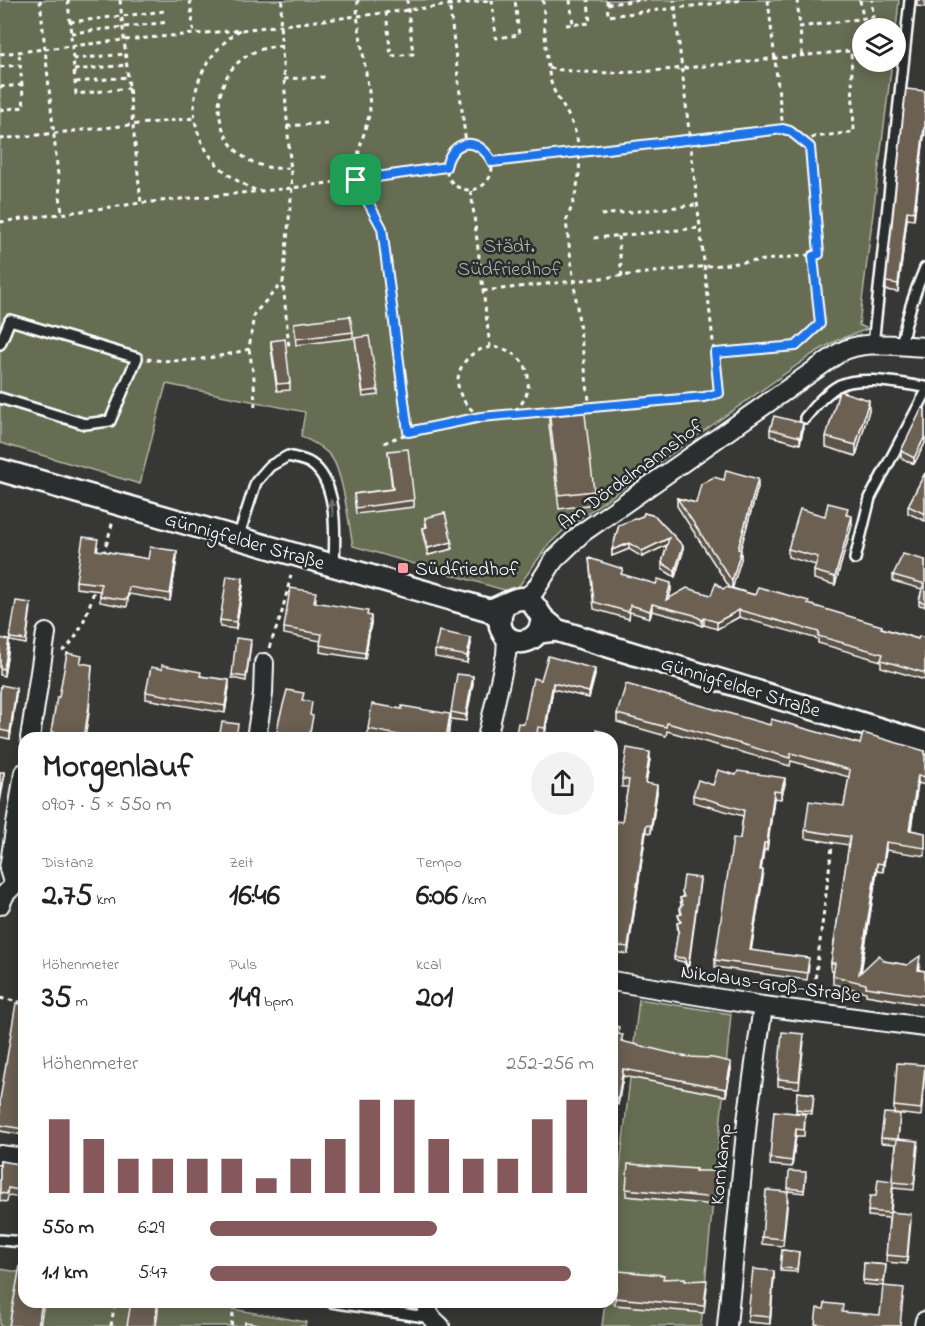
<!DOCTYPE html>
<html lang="de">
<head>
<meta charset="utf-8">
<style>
  :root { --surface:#fff; --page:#f2f2f2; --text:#222; --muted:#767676; --accent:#85585c }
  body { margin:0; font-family:"Indie Flower",sans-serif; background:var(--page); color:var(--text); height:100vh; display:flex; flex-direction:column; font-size:22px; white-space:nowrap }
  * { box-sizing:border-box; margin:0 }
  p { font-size:20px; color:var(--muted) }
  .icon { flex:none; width:33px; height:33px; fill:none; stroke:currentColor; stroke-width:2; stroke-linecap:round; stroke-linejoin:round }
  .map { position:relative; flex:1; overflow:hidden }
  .side { position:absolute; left:18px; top:732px; width:600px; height:576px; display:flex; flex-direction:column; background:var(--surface); border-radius:18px; box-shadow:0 3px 15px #0003 }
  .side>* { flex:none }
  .buttons { position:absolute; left:852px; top:18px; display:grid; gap:12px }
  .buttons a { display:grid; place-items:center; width:54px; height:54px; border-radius:50%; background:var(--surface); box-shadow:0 3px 15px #0003; font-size:30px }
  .pin { position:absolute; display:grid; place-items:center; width:51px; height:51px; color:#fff; margin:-26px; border-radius:12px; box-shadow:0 3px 9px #0006 }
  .round { display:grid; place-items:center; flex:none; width:63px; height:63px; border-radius:32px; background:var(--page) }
  .head { display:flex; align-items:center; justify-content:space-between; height:102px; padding:0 24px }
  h1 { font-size:33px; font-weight:700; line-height:45px }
  .metrics { display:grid; grid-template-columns:repeat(3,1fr); gap:9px; height:102px; padding:6px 24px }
  .metrics div { display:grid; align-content:center }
  .metrics b { font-size:30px; font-weight:700 }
  .metrics small { font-size:16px; font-weight:400 }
  .metrics p { font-size:16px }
  .chart { height:168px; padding:12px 24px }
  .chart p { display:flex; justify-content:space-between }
  .chart svg { width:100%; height:108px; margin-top:6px; stroke:var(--accent); stroke-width:6 }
  ul { padding:0 24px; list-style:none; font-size:20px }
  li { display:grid; grid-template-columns:96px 72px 1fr; align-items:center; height:45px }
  li i { height:15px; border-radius:8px; background:var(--accent) }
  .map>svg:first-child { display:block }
  .green { fill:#666d52; stroke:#b2b6a8; stroke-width:1.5 }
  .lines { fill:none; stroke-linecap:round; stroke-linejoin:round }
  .service-casing { stroke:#fff; stroke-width:14 }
  .minor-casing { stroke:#fff; stroke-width:22 }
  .tertiary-casing { stroke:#fff; stroke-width:26 }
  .path { stroke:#fff; stroke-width:3; stroke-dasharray:4.5 4.5; stroke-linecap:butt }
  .service { stroke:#2a2d2e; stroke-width:9 }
  .minor { stroke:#2a2d2e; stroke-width:18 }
  .tertiary { stroke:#2a2d2e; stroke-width:21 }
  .wall { fill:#5d5347; stroke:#fff; stroke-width:1.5 }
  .shaded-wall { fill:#4c443a; stroke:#fff; stroke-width:1.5 }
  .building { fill:#6c6153; stroke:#fff; stroke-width:1.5 }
  .oneway { fill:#6a6c6d }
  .route-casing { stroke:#fff; stroke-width:12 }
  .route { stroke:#1a73e8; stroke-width:8 }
  .poi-dot { fill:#ff9aa2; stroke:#2a2d2e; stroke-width:2 }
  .labels { text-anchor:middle; stroke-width:5; stroke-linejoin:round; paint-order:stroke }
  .park-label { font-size:20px; fill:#b2b6a8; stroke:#2a2d2e }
  .street-label { font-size:20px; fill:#fff; stroke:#2a2d2e }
  .poi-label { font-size:20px; fill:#fff; stroke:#2a2d2e; text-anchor:start }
</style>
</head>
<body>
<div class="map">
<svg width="925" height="1326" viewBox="0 0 925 1326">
  <rect width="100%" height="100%" fill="#373735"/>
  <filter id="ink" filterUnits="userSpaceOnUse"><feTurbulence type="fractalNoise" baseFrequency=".0167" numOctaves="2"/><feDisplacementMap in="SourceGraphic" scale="12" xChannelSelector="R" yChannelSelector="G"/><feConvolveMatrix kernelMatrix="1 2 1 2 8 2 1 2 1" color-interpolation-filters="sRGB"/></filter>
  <g filter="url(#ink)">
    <path class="green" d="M 0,0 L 899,0 L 896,31 L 896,28 L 862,28 L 862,62 L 892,62 L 859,325 L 868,329 L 837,340 L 813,354 L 565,529 L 548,545 L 514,593 L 353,546 C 349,525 343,474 332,458 C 324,447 312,442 301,436 L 305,412 L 166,384 L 140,484 L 0,443 Z
      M 639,999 L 731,1014 L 701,1326 L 602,1326 L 605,1302 L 612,1302 L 612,1238 Z
      M 0,1269 L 24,1273 L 24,1302 L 193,1302 L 306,1322 L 305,1326 L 0,1326 Z"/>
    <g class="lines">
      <defs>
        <path id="service" d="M 0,344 L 10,320 L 137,358 L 110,421 L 85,424 L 0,398
          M 873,345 L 910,0
          M 901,346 C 906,319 914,293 925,268
          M 805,418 C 815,406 825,393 840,385 C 861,375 902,384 925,387
          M 238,538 L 256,482 L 270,466 L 288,456 C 295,458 304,459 310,463 C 339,481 335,537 334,566
          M 855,559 L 870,498 L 925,394
          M 0,1240 L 24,1242
          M 331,1302 L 431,1318"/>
        <path id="minor" d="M 524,599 L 535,590 L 554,560 L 582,533 L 839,353 C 863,339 898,346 925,347
          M 30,738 L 46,633
          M 256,738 L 263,694 L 264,663
          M 487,738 L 506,655 L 507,638
          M 14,885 L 9,869 L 24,773
          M 0,905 L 5,894 L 14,885
          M 612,981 L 763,1006 L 925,1027
          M 0,1155 L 24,1158
          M 426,1302 C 427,1313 431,1319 440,1326
          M 727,1326 L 747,1121 L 763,1006
          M 924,1326 L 925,1321"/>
        <path id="tertiary" d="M 0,470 L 489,610 L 499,618
          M 503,607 C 487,647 540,654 542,619
          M 490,610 C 499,608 504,604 512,601 C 530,593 534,606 542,617 C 545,621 550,624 553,627
          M 539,632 L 556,630 L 925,743"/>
      </defs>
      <use href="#service" class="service-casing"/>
      <use href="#minor" class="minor-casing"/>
      <use href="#tertiary" class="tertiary-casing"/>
      <path class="path" d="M 40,0 L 62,214
        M 68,0 L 76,94 L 129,88
        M 120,0 L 141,203
        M 190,0 L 194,34
        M 282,0 L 280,24 L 292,188 L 283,282 L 289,348
        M 358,0 L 357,15 L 369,92 L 370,112 L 359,151 L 356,180 L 383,227 L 408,432
        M 449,0 L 466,144
        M 492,0 L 496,38 L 519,35 L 515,0
        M 543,0 C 545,26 545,53 550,78 C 553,94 563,104 570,119 C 586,151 580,189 566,221 L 590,408
        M 570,0 L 573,24
        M 607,0 L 608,16 L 744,0
        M 768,0 L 783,129
        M 797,0 L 800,27
        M 860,0 L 863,18
        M 607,4 L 644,0
        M 386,12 L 391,56 L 413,54 L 407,0
        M 70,22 L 165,11
        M 566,25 L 590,23 L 588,0
        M 240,30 C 172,76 181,161 258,191
        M 71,33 L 169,22
        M 282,46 C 193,49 201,176 290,168
        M 0,54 L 124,40 L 241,30 L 492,0
        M 802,55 L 800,27 L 873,17 L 872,0
        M 73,59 L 126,54
        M 0,67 L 19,65
        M 549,68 C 607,78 664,70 723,64 C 766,59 808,55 851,51 L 854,132 L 814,137 L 805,142
        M 74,70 L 127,65
        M 284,79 L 327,77
        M 76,82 L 128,77
        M 0,87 L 22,85
        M 0,110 L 24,107 L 19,52
        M 287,126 L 327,123
        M 0,139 L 195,118
        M446 167a23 23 0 1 1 46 0a23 23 0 1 1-46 0Z
        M 471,191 L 490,347
        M 601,215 L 696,205
        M 0,222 L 141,203 L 292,188 L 445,167
        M 618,236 L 622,277
        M 594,238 L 699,228
        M 483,291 L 819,254 L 810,148 L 790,131 L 783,129 L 492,162
        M 249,349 L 254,378 L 255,411
        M 715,353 L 796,346 L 820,324 L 813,256
        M 147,359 C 181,364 217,358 249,349 L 254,314 L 283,282
        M 583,409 L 704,397 L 719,393 L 674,0
        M 480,416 C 430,384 475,328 514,354 C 521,359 528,368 528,377 C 530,393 524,402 513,413
        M 384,443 C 437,419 496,416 552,411
        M 104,554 L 113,520
        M 269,648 L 281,616 L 292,571
        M 62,651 C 79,641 90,606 95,587
        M 813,996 L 833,839
        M 0,998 L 24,1003
        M 111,1326 L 115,1302
        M 231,1326 L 235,1302"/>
      <use href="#service" class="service"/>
      <use href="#minor" class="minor"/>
      <use href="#tertiary" class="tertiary"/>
    </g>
    <path class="wall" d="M 917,0 L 925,0 L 925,7 L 917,6 Z
      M 925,91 L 925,136 L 924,136 L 914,220 L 907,219 L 898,292 L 886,290 L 886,282 Z
      M 294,323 L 353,332 L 353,338 L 296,345 Z
      M 355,338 L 378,390 L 378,395 L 363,397 Z
      M 271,341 L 290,383 L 290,390 L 277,391 L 271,348 Z
      M 925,409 L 925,443 L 914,464 L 901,458 L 901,451 Z
      M 549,410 L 594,491 L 594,504 L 559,509 L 549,424 Z
      M 869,410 L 856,456 L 826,447 L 826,437 Z
      M 770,429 L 803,430 L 800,444 L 770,436 Z
      M 388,451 L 414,500 L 414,507 L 356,514 L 354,494 L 392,489 Z
      M 925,473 L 925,521 L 908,513 L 908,506 Z
      M 724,480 L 758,487 L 740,550 L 741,559 L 732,588 L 755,595 L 809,605 L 882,628 L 918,639 L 925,638 L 925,680 L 881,667 L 881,661 L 818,643 L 818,639 L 739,617 L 717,629 L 704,625 L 702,626 L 694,622 L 652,611 L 650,618 L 630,612 L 629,619 L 594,609 L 589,558 L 623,575 L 671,590 L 669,598 L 711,595 L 723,589 L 730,588 L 677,506 L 677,498 L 696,503 Z
      M 644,513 L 655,516 L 683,546 L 683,552 L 675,577 L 662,569 L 662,563 L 667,545 L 642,557 L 629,549 L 612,556 L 612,550 L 619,525 L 643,516 Z
      M 848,515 L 852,525 L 835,585 L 814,579 L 814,571 L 816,565 L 788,557 L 788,549 L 825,516 Z
      M 425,518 L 452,549 L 428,555 L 423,535 L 423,528 L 426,528 Z
      M 98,546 L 97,550 L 148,559 L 177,558 L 170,601 L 129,594 L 127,607 L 100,602 L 100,591 L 76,588 L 76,581 Z
      M 925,560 L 925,606 L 919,605 L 919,601 L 922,589 L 893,581 L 893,575 Z
      M 243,585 L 236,629 L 220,627 L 220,620 Z
      M 316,599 L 315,603 L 368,616 L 371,623 L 365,659 L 320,652 L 321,641 L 284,634 L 284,628 Z
      M 31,607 L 26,644 L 10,641 L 10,638 Z
      M 0,638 L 9,646 L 4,676 L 0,675 Z
      M 251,644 L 246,681 L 232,678 L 232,675 Z
      M 471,644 L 467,663 L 435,657 L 435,650 Z
      M 595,675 L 589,698 L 553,689 L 545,734 L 538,733 L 538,738 L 515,738 L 524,724 L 541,680 Z
      M 201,676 L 229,687 L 225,713 L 146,699 L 146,692 Z
      M 473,683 L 466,721 L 451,719 L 451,712 Z
      M 0,692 L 16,695 L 10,739 L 0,737 Z
      M 617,714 L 770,725 L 860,744 L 925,751 L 925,785 L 918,783 L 911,830 L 925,833 L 925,856 L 886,850 L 883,872 L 877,871 L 861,973 L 884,961 L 907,965 L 920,964 L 919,970 L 925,971 L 925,1005 L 866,995 L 866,992 L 833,984 L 833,971 L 831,971 L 831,963 L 849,845 L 805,838 L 805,830 L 844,806 L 849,777 L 791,761 L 790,766 L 667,731 L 666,736 L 617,722 Z
      M 450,721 L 448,738 L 379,738 L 368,736 L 368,729 Z
      M 650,759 L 646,783 L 657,792 L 651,833 L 646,832 L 628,954 L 612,952 L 612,852 L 622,822 L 628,787 L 622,787 L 622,779 Z
      M 736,775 L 785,784 L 781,799 L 774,798 L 767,850 L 764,850 L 761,870 L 763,877 L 751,950 L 809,965 L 807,980 L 715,967 L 715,960 L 740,839 L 743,816 L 693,802 L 693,795 L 713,785 Z
      M 700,881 L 688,972 L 684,962 L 674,960 L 678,932 L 677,923 L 680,922 L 678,915 L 681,914 L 680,910 L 680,907 L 681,906 L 680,898 L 683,897 L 682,891 Z
      M 24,1005 L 24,1135 L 0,1131 L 0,1100 Z
      M 612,1025 L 619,1035 L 623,1042 L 731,1069 L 726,1096 L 623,1076 L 618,1105 L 612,1104 Z
      M 804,1041 L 799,1088 L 778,1086 L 778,1079 Z
      M 925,1072 L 921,1116 L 894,1113 L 894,1106 Z
      M 797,1092 L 814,1094 L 812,1114 L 796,1112 Z
      M 774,1111 L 805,1121 L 804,1136 L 796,1136 L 792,1167 L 770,1165 Z
      M 900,1120 L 898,1139 L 918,1146 L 914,1190 L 893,1188 L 891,1212 L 911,1220 L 907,1264 L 886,1262 L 889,1218 L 868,1216 L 868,1211 L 876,1196 L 892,1181 L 896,1144 L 881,1143 L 881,1138 Z
      M 0,1161 L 24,1165 L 24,1198 L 8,1196 L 7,1202 L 0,1201 Z
      M 696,1171 L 718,1178 L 715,1205 L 626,1196 L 626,1189 Z
      M 806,1176 L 804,1193 L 788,1191 L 788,1188 Z
      M 788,1199 L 783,1246 L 762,1244 L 762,1237 Z
      M 782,1250 L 799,1252 L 797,1272 L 780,1271 Z
      M 864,1263 L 886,1265 L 884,1286 L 863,1284 Z
      M 774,1278 L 770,1324 L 748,1322 L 748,1315 Z
      M 663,1279 L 685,1281 L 707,1287 L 704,1313 L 615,1305 L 615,1298 Z"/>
    <path class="shaded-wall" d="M 924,128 L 924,136 L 914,220 L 914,212 Z
      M 907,211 L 907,219 L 898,292 L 898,284 Z
      M 869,400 L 869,410 L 856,456 L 856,445 Z
      M 803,423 L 803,430 L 800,444 L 800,437 Z
      M 925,436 L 925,443 L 914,464 L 914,458 Z
      M 758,479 L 758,487 L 738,558 L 738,549 Z
      M 852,516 L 852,525 L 835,585 L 835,577 Z
      M 669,538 L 669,544 L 642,557 L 642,551 Z
      M 452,542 L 452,549 L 428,555 L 428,548 Z
      M 629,543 L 629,549 L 612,556 L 612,550 Z
      M 683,546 L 683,552 L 675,577 L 675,571 Z
      M 741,550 L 741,559 L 732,590 L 732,581 Z
      M 177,551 L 177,558 L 170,601 L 170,594 Z
      M 243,578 L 243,585 L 236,629 L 236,622 Z
      M 671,583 L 671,590 L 666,607 L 666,600 Z
      M 652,604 L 652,611 L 650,618 L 650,611 Z
      M 739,610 L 739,617 L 717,629 L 717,622 Z
      M 371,616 L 371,623 L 365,659 L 365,653 Z
      M 704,618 L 704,625 L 702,626 L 702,620 Z
      M 471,638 L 471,644 L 467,663 L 467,656 Z
      M 9,640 L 9,646 L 4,676 L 4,669 Z
      M 92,665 L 89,713 L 85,738 L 84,738 Z
      M 595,669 L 595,675 L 589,698 L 589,692 Z
      M 473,676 L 473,683 L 466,721 L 466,715 Z
      M 229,680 L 229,687 L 225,713 L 225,706 Z
      M 553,683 L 553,689 L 545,734 L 545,728 Z
      M 16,688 L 16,695 L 10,739 L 10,732 Z
      M 450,714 L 450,721 L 448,738 L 446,738 Z
      M 650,752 L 650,759 L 645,790 L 645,783 Z
      M 4,772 L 4,779 L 0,803 L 0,797 Z
      M 918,775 L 918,783 L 909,838 L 909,830 Z
      M 785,778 L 785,784 L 781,799 L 781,792 Z
      M 657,785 L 657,792 L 651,833 L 651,826 Z
      M 774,791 L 774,798 L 767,850 L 767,843 Z
      M 646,825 L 646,832 L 628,954 L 628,947 Z
      M 886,842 L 886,850 L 883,872 L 883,864 Z
      M 764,843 L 764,850 L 760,877 L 760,870 Z
      M 877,863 L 877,871 L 859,982 L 859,974 Z
      M 763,870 L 763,877 L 750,957 L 750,950 Z
      M 731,1062 L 731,1069 L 726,1096 L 726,1089 Z
      M 623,1069 L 623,1076 L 618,1105 L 618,1098 Z
      M 796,1129 L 796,1136 L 792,1167 L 792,1161 Z
      M 774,1271 L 774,1278 L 770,1324 L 770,1317 Z
      M 42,1302 L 44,1302 L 40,1326 L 38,1326 Z
      M 158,1302 L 158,1312 L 156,1326 L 154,1326 Z"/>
    <path class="building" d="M 906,89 L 925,91 L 925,128 L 924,128 L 914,212 L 907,211 L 898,284 L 886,282 Z
      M 350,316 L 353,332 L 296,339 L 294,323 Z
      M 369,336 L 378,390 L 363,392 L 355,338 Z
      M 285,339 L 290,383 L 277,384 L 271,341 Z
      M 839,391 L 869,400 L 856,445 L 826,437 Z
      M 584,406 L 594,491 L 559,495 L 549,410 Z
      M 922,408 L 925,409 L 925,436 L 914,458 L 901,451 Z
      M 774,416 L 803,423 L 800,437 L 770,429 Z
      M 408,449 L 414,500 L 356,508 L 354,494 L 393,489 L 388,451 Z
      M 726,470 L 758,479 L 738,549 L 741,550 L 732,581 L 677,498 L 696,503 L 701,484 L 714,477 L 724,480 Z
      M 925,473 L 925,514 L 908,506 Z
      M 828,503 L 848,508 L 846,515 L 852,516 L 835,577 L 814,571 L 818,557 L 788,549 L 800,509 L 825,516 Z
      M 445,513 L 452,542 L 428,548 L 423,528 L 427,527 L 425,518 Z
      M 644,513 L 655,516 L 683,546 L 675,571 L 662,563 L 669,538 L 642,551 L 629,543 L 612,550 L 619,525 L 643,516 Z
      M 83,537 L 98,539 L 96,550 L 148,559 L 150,547 L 177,551 L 170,594 L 129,587 L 127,600 L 100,596 L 101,584 L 76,581 Z
      M 903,554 L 925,560 L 925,584 L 893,575 Z
      M 589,558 L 623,569 L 621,574 L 656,584 L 658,579 L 671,583 L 666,600 L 687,588 L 711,595 L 716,583 L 723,589 L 726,587 L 755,595 L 758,587 L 809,601 L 808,604 L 882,626 L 881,628 L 918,639 L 919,636 L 925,638 L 925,673 L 881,660 L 883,654 L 818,636 L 819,632 L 739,610 L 717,622 L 704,618 L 702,620 L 694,615 L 652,604 L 650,611 L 630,605 L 629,612 L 594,602 Z
      M 227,576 L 243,578 L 236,622 L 220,620 Z
      M 923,586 L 925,587 L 925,603 L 919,601 Z
      M 290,588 L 316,592 L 314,602 L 368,611 L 367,615 L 371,616 L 365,653 L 320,645 L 322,634 L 284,628 Z
      M 16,601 L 31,603 L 26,640 L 10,638 Z
      M 439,631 L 471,638 L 467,656 L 435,650 Z
      M 0,638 L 9,640 L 4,669 L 0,668 Z
      M 236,638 L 251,640 L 246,677 L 232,675 Z
      M 67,653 L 82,656 L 80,663 L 92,665 L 89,706 L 84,738 L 53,738 L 54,732 L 51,732 L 57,697 L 59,697 Z
      M 548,656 L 595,669 L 589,692 L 553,683 L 545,728 L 538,727 L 536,738 L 515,738 L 518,723 L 524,724 L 533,678 L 541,680 Z
      M 162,665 L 201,672 L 200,676 L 229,680 L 225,706 L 146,692 L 151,667 L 162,669 Z
      M 457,674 L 473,676 L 466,715 L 451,712 Z
      M 626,684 L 770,725 L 771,719 L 860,744 L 863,733 L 925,751 L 925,777 L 918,775 L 909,830 L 925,833 L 925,848 L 886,842 L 883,864 L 877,863 L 859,974 L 879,955 L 884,961 L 907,965 L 920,956 L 918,970 L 925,971 L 925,996 L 866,987 L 866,984 L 833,976 L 835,963 L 831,963 L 850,837 L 805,830 L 809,801 L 844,806 L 850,770 L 791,753 L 790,758 L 667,723 L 666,727 L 617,714 Z
      M 1,685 L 16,688 L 10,732 L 0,730 L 0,692 Z
      M 287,690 L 304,693 L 302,700 L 312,702 L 310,715 L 313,716 L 309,738 L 276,738 L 279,720 Z
      M 372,704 L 402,709 L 402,706 L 450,714 L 446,738 L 413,738 L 368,729 Z
      M 222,722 L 238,724 L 236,738 L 219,738 Z
      M 596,730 L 604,732 L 603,738 L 593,738 Z
      M 627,748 L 650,752 L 645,783 L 657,785 L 651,826 L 646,825 L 628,947 L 612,945 L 612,852 L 616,821 L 622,822 L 629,780 L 622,779 Z
      M 718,770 L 736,775 L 738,771 L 785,778 L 781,792 L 774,791 L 767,843 L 764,843 L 760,870 L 763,870 L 750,950 L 809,958 L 807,973 L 715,960 L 733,838 L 740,839 L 744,810 L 693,795 L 698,780 L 713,785 Z
      M 0,772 L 4,772 L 0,797 Z
      M 684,876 L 700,878 L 688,968 L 684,958 L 674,957 L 678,932 L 679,931 L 677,923 L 681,922 L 678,915 L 682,914 L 680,907 L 683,905 L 680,898 L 684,897 L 682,891 Z
      M 16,1003 L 24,1005 L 24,1129 L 0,1125 L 0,1100 Z
      M 612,1025 L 619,1027 L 618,1034 L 623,1035 L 621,1041 L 687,1057 L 713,1058 L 731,1062 L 726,1089 L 623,1069 L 618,1098 L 612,1097 Z
      M 782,1032 L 804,1034 L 799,1081 L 778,1079 Z
      M 897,1063 L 925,1065 L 921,1109 L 894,1106 Z
      M 797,1092 L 814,1094 L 812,1111 L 796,1109 Z
      M 774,1111 L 805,1114 L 804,1130 L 796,1129 L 792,1161 L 770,1158 Z
      M 884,1113 L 900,1114 L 898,1139 L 918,1141 L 914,1184 L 893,1182 L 890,1213 L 868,1211 L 870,1196 L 876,1196 L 878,1179 L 892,1181 L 897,1139 L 881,1138 Z
      M 0,1161 L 24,1165 L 24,1191 L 8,1188 L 7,1194 L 0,1193 Z
      M 628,1164 L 696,1169 L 695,1171 L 718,1171 L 715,1198 L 626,1189 Z
      M 789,1171 L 806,1172 L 804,1190 L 788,1188 Z
      M 766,1190 L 788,1192 L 783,1239 L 762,1237 Z
      M 890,1212 L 911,1214 L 907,1257 L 886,1255 Z
      M 782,1250 L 799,1252 L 797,1269 L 780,1268 Z
      M 864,1263 L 886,1265 L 884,1282 L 863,1280 Z
      M 20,1266 L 24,1267 L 24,1302 L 42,1302 L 38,1326 L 9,1326 Z
      M 753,1269 L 774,1271 L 770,1317 L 748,1315 Z
      M 618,1271 L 664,1275 L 663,1279 L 685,1278 L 685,1281 L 707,1280 L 704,1306 L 615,1298 Z
      M 883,1286 L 904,1288 L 900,1326 L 834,1326 L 815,1324 L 817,1308 L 824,1309 L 825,1303 L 843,1305 L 842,1312 L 880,1315 Z
      M 131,1302 L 158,1302 L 154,1326 L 127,1326 Z
      M 245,1322 L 270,1326 L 244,1326 Z"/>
    <defs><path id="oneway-solid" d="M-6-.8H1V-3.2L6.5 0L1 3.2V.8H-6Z" transform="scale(1.5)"/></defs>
    <use class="oneway" href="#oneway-solid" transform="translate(332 508) rotate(-98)"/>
  </g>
  <g class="lines" filter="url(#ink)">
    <defs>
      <path id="route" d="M 783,129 L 790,131 L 810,147 L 819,254 L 813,256 L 820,324 L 796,346 L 715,353 L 719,393 L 704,397 L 481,417 L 408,432 L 382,228 L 356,180 L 446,167 C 452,138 479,136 492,162 Z"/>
    </defs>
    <use href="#route" class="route-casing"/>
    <use href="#route" class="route"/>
  </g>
  <rect class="poi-dot" x="397" y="562" width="12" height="12" rx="3"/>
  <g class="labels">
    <g class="park-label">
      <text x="509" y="252">Städt.<tspan x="509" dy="23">Südfriedhof</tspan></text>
    </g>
    <g class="street-label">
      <text transform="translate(630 474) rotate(-36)" y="7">Am Dördelmannshof</text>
      <text transform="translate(245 540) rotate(16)" y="7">Günnigfelder Straße</text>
      <text transform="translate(741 686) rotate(17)" y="7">Günnigfelder Straße</text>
      <text transform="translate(771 983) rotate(8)" y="7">Nikolaus-Groß-Straße</text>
      <text transform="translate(720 1164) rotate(-84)" y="7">Kornkamp</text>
    </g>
    <g class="poi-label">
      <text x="415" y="575">Südfriedhof</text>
    </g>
  </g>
</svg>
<div class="buttons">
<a><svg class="icon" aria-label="layers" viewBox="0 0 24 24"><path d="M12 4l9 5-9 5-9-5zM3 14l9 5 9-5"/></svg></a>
</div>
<div class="pin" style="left:356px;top:180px;background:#1e9e55"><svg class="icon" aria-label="arrive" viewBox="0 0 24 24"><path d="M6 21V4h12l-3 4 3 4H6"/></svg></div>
<section class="side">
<div class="head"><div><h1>Morgenlauf</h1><p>09:07 · 5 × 550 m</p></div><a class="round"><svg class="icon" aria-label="share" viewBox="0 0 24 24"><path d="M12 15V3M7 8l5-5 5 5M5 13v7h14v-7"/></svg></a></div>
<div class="metrics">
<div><p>Distanz</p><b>2.75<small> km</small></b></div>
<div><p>Zeit</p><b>16:46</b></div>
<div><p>Tempo</p><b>6:06<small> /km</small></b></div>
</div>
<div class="metrics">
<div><p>Höhenmeter</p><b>35<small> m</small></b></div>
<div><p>Puls</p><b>149<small> bpm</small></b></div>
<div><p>kcal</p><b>201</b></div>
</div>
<div class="chart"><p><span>Höhenmeter</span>252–256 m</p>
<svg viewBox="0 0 160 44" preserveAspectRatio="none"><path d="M5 44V14M15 44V22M25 44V30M35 44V30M45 44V30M55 44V30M65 44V38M75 44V30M85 44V22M95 44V6M105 44V6M115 44V22M125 44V30M135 44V30M145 44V14M155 44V6"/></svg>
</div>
<ul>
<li><b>550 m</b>6:29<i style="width:59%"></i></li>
<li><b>1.1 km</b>5:47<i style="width:94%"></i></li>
</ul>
</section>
</div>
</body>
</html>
